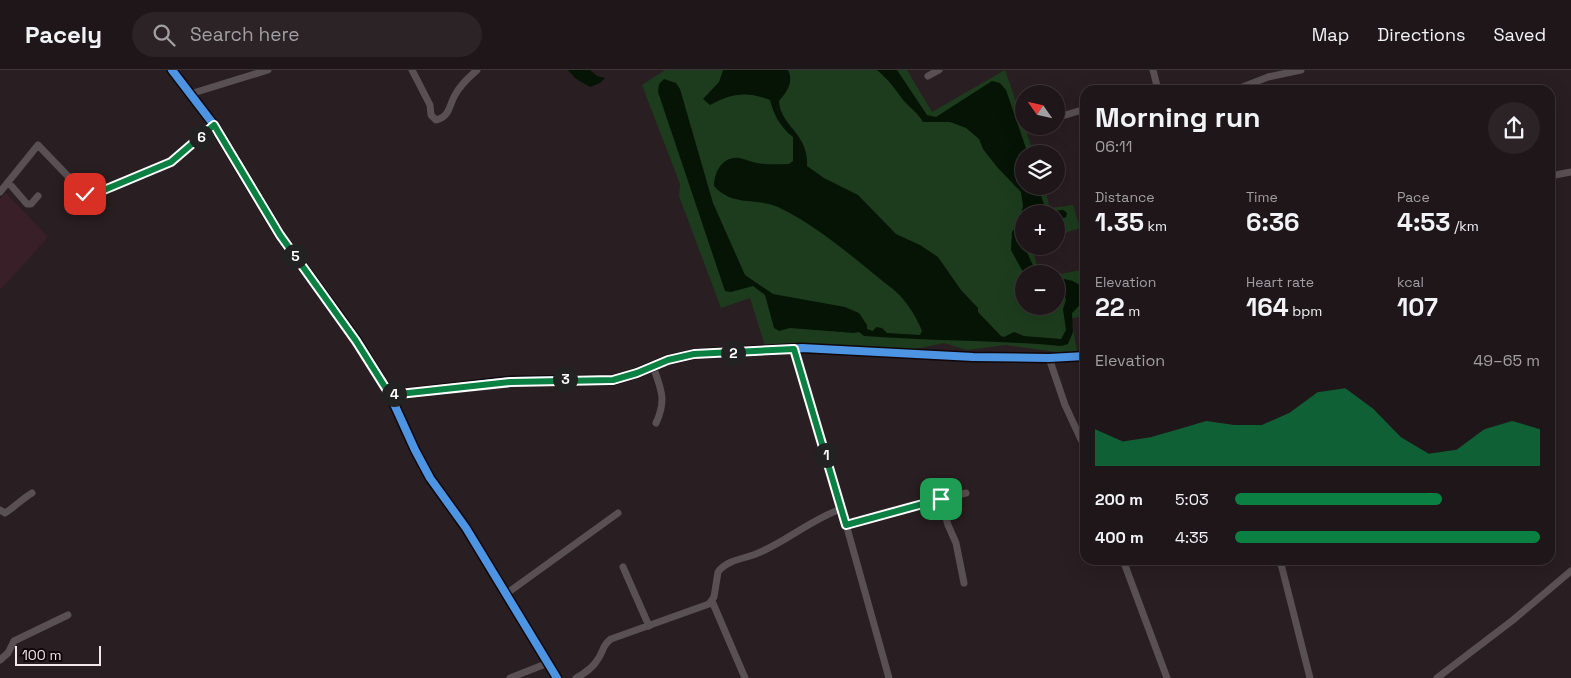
<!DOCTYPE html>
<html lang="en">
<head>
<meta charset="utf-8">
<style>
  :root { --surface:#1f1619; --page:#2c2326; --text:#f1f3f6; --muted:#a19fa2; --line:#3c3538; --accent:#0b8043 }
  body { margin:0; font-family:"Space Grotesk",sans-serif; background:var(--page); color:var(--text); height:100vh; display:flex; flex-direction:column; font-size:19px; white-space:nowrap }
  * { box-sizing:border-box; margin:0 }
  p { font-size:16px; color:var(--muted) }
  .icon { flex:none; width:28px; height:28px; fill:none; stroke:currentColor; stroke-width:2; stroke-linecap:round; stroke-linejoin:round }
  .map { position:relative; flex:1; overflow:hidden }
  .drawer { position:absolute; left:1080px; top:15px; width:475px; height:480px; display:flex; flex-direction:column; background:var(--surface); border-radius:15px; box-shadow:0 5px 20px #0002,0 0 0 1px var(--line) }
  .drawer>* { flex:none }
  .needle { width:32px; rotate:304deg }
  .controls { position:absolute; left:1015px; top:15px; display:grid; gap:10px }
  .controls a { display:grid; place-items:center; width:50px; height:50px; border-radius:50%; background:var(--surface); box-shadow:0 5px 20px #0002,0 0 0 1px var(--line); font-size:25px }
  .scale { position:absolute; left:15px; bottom:12px; width:86px; box-sizing:border-box; padding-left:5px; border:2px solid #f5e6eb; border-top:0; font-size:14px; line-height:18px; white-space:nowrap; color:#f5e6eb; -webkit-text-stroke:4px #0f070a; paint-order:stroke }
  .pin { position:absolute; display:grid; place-items:center; width:42px; height:42px; color:#fff; margin:-21px; border-radius:10px; box-shadow:0 2px 8px #0006 }
  .km { position:absolute; width:25px; height:25px; margin:-12px; border-radius:50%; background:#222; color:#fff; font-size:14px; line-height:25px; text-align:center }
  .round { display:grid; place-items:center; flex:none; width:52px; height:52px; border-radius:26px; background:var(--page) }
  .summary { display:flex; align-items:center; justify-content:space-between; height:85px; padding:0 15px }
  h1 { font-size:28px; font-weight:800; line-height:38px }
  .stats { display:grid; grid-template-columns:repeat(3,1fr); gap:8px; height:85px; padding:5px 15px }
  .stats div { display:grid; align-content:center }
  .stats b { font-size:25px; font-weight:800 }
  .stats small { font-size:14px; font-weight:400 }
  .stats p { font-size:14px }
  .chart { height:140px; padding:10px 15px }
  .chart p { display:flex; justify-content:space-between }
  .chart svg { width:100%; height:90px; margin-top:5px; fill:var(--accent); opacity:.7 }
  ul { padding:0 15px; list-style:none; font-size:16px }
  li { display:grid; grid-template-columns:80px 60px 1fr; align-items:center; height:38px }
  li i { height:12px; border-radius:6px; background:var(--accent) }
  header { display:flex; align-items:center; gap:30px; box-sizing:border-box; height:70px; padding:0 25px; background:var(--surface); border-bottom:1px solid var(--line) }
  header strong { font-size:24px }
  nav { display:flex; gap:28px; margin-inline-start:auto; font-size:18px }
  .search { width:350px; height:45px; background:var(--page); display:flex; align-items:center; gap:12px; box-sizing:border-box; padding:0 18px; border-radius:28px; color:var(--muted); font-size:19px }
  .map>svg:first-child { display:block }
  .built { fill:#381f28 }
  .green { fill:#1d3c1d }
  .water { fill:#061406 }
  .lines { fill:none; stroke-linecap:round; stroke-linejoin:round }
  .minor { stroke:#595054; stroke-width:7 }
  .cycleway-casing { stroke:#0f070a; stroke-width:11 }
  .cycleway { stroke:#4d94e3; stroke-width:8 }
  .route-casing { stroke:#fff; stroke-width:10 }
  .route { stroke:#0b8043; stroke-width:6 }
</style>
</head>
<body>
<header>
<strong>Pacely</strong>
<div class="search"><svg class="icon" aria-label="search" viewBox="0 0 24 24"><circle cx="10" cy="10" r="6"/><path d="M15 15l6 6"/></svg>Search here</div>
<nav><a>Map</a><a>Directions</a><a>Saved</a></nav>
</header>
<div class="map">
<svg width="1571" height="608" viewBox="0 0 1571 608">
  <rect width="100%" height="100%" fill="#291e21"/>
  <path class="built" d="M 6,123 L 48,167 L 0,220 L 0,129 Z"/>
  <path class="green" d="M 665,0 L 907,0 L 932,42 L 1005,0 L 1034,84 L 1024,84 L 1024,116 L 1044,116 L 1050,138 L 1073,135 L 1080,158 L 1056,166 L 1056,144 L 1024,144 L 1024,176 L 1032,176 L 1039,204 L 1024,204 L 1024,236 L 1056,236 L 1056,205 L 1085,199 L 1085,245 L 1071,249 L 1078,285 L 1006,275 L 967,280 L 944,273 L 878,287 L 834,275 L 765,276 L 750,228 L 721,238 L 679,126 L 680,114 L 642,15 Z"/>
  <path class="water" d="M 568,0 L 590,0 L 597,6 L 605,8 L 600,13 L 590,17 L 575,8 Z
    M 723,0 L 788,0 C 794,12 787,22 779,31 C 780,56 809,63 807,96 L 824,108 L 858,125 L 896,164 L 920,175 L 938,187 L 961,220 L 978,238 L 978,242 L 1001,266 L 1004,267 L 1014,262 L 1024,266 L 1061,269 L 1066,260 L 1063,239 L 1066,230 L 1062,220 L 1056,217 L 1056,207 L 1073,211 L 1083,217 C 1085,230 1081,234 1072,243 L 1073,262 L 1068,274 L 1061,276 C 996,270 930,271 864,266 L 859,262 L 854,263 L 790,258 L 779,261 L 774,258 L 765,225 L 753,216 L 731,222 L 725,221 L 658,22 L 659,14 L 664,9 L 676,13 L 680,19 L 713,133 L 745,205 L 773,224 L 845,237 L 859,243 L 867,255 L 867,259 L 873,261 L 876,257 L 882,258 L 887,263 L 920,265 L 922,261 C 916,246 906,230 894,220 C 857,191 820,157 778,137 C 754,127 733,137 714,116 C 714,103 722,86 739,88 C 745,89 751,92 757,93 C 767,95 779,94 789,94 L 793,91 L 793,67 C 780,57 774,45 770,30 C 747,21 731,23 710,35 L 703,29 L 719,12 Z
    M 877,0 L 897,0 L 927,45 L 936,47 L 992,11 L 1000,13 L 1006,20 L 1028,84 L 1024,84 L 1024,116 L 1038,116 L 1045,138 L 1049,141 L 1063,140 L 1067,143 L 1066,147 L 1056,151 L 1056,144 L 1024,144 L 1024,176 L 1037,204 L 1024,204 L 1011,180 L 1012,162 L 1019,153 L 1023,136 L 1021,122 L 997,97 L 983,79 L 979,69 L 966,58 L 950,52 L 923,52 C 918,43 910,38 904,31 C 895,19 889,10 877,0 Z"/>
  <g class="lines">
    <path class="minor" d="M 172,0 L 214,55 L 280,165 L 357,271 L 390,325 L 415,380 L 430,408 L 466,458 L 557,608
      M 412,0 L 430,35 L 431,45 L 436,50 C 450,47 449,35 455,25 C 460,15 469,7 477,0
      M 1153,0 L 1158,20
      M 928,6 L 939,0
      M 1235,20 L 1268,7 L 1301,0
      M 190,24 L 268,0
      M 1056,48 L 1085,39
      M 1550,106 L 1571,102
      M 8,112 L 27,134 L 31,134 L 38,126
      M 0,122 L 38,75 L 85,124 L 92,125 L 171,92 L 214,55
      M 794,279 L 808,329 L 823,372 L 889,608
      M 1049,288 L 1065,335 L 1085,378
      M 653,296 C 661,320 667,329 656,353
      M 390,325 L 511,311 L 613,310 L 637,303 L 668,290 L 694,284 L 802,278 L 973,287 L 1049,288 L 1085,286
      M 941,429 L 948,455 L 956,473 L 964,513
      M 0,440 L 5,443 C 12,439 22,429 32,423
      M 846,455 L 911,436 L 966,423
      M 1123,490 L 1167,608
      M 1280,490 L 1310,608
      M 623,497 L 649,556
      M 506,524 L 618,443
      M 712,531 L 745,608
      M 0,590 L 8,583 L 14,571 L 68,545
      M 510,608 L 548,593
      M 576,608 C 585,603 593,598 598,589 C 604,581 602,575 611,569 L 709,534 L 714,527 L 718,502 C 727,490 743,489 756,484 C 786,472 810,450 841,439
      M 1437,608 L 1513,550 L 1571,501"/>
    <defs>
      <path id="cycleway" d="M 172,0 L 214,55 L 280,165 L 357,271 L 390,325 L 415,380 L 430,408 L 466,458 L 557,608
        M 390,325 L 511,311 L 613,310 L 637,303 L 668,290 L 694,284 L 802,278 L 973,287 L 1049,288 L 1085,286"/>
    </defs>
    <use href="#cycleway" class="cycleway-casing"/>
    <use href="#cycleway" class="cycleway"/>
  </g>
  <g class="lines">
    <defs>
      <path id="route" d="M 85,124 L 92,125 L 171,92 L 214,55 L 280,165 L 356,271 L 390,325 L 511,312 L 613,310 L 637,303 L 668,290 L 694,284 L 794,279 L 846,455 L 941,429"/>
    </defs>
    <use href="#route" class="route-casing"/>
    <use href="#route" class="route"/>
  </g>
</svg>
<div class="controls">
<a><svg class="needle" viewBox="-14 -14 28 28"><path d="M0-13l5 13h-10z" fill="#e53935"/><path d="M0 13l5-13h-10z" fill="#a19fa2"/></svg></a>
<a><svg class="icon" aria-label="layers" viewBox="0 0 24 24"><path d="M12 4l9 5-9 5-9-5zM3 14l9 5 9-5"/></svg></a>
<a>+</a>
<a>−</a>
</div>
<div class="scale">100 m</div>
<div class="pin" style="left:941px;top:429px;background:#1e9e55"><svg class="icon" aria-label="arrive" viewBox="0 0 24 24"><path d="M6 21V4h12l-3 4 3 4H6"/></svg></div>
<div class="pin" style="left:85px;top:124px;background:#d93025"><svg class="icon" aria-label="check" viewBox="0 0 24 24"><path d="M5 12l5 5 9-10"/></svg></div>
<b class="km" style="left:826px;top:385px">1</b>
<b class="km" style="left:733px;top:283px">2</b>
<b class="km" style="left:565px;top:309px">3</b>
<b class="km" style="left:394px;top:324px">4</b>
<b class="km" style="left:295px;top:186px">5</b>
<b class="km" style="left:201px;top:67px">6</b>
<section class="drawer">
<div class="summary"><div><h1>Morning run</h1><p>06:11</p></div><a class="round"><svg class="icon" aria-label="share" viewBox="0 0 24 24"><path d="M12 15V3M7 8l5-5 5 5M5 13v7h14v-7"/></svg></a></div>
<div class="stats">
<div><p>Distance</p><b>1.35<small> km</small></b></div>
<div><p>Time</p><b>6:36</b></div>
<div><p>Pace</p><b>4:53<small> /km</small></b></div>
</div>
<div class="stats">
<div><p>Elevation</p><b>22<small> m</small></b></div>
<div><p>Heart rate</p><b>164<small> bpm</small></b></div>
<div><p>kcal</p><b>107</b></div>
</div>
<div class="chart"><p><span>Elevation</span>49–65 m</p>
<svg viewBox="0 0 160 44" preserveAspectRatio="none"><path d="M0 44V26L10 32L20 30L30 26L40 22L50 24L60 24L70 18L80 8L90 6L100 16L110 30L120 38L130 36L140 26L150 22L160 26V44z"/></svg>
</div>
<ul>
<li><b>200 m</b>5:03<i style="width:68%"></i></li>
<li><b>400 m</b>4:35<i style="width:100%"></i></li>
</ul>
</section>
</div>
</body>
</html>
